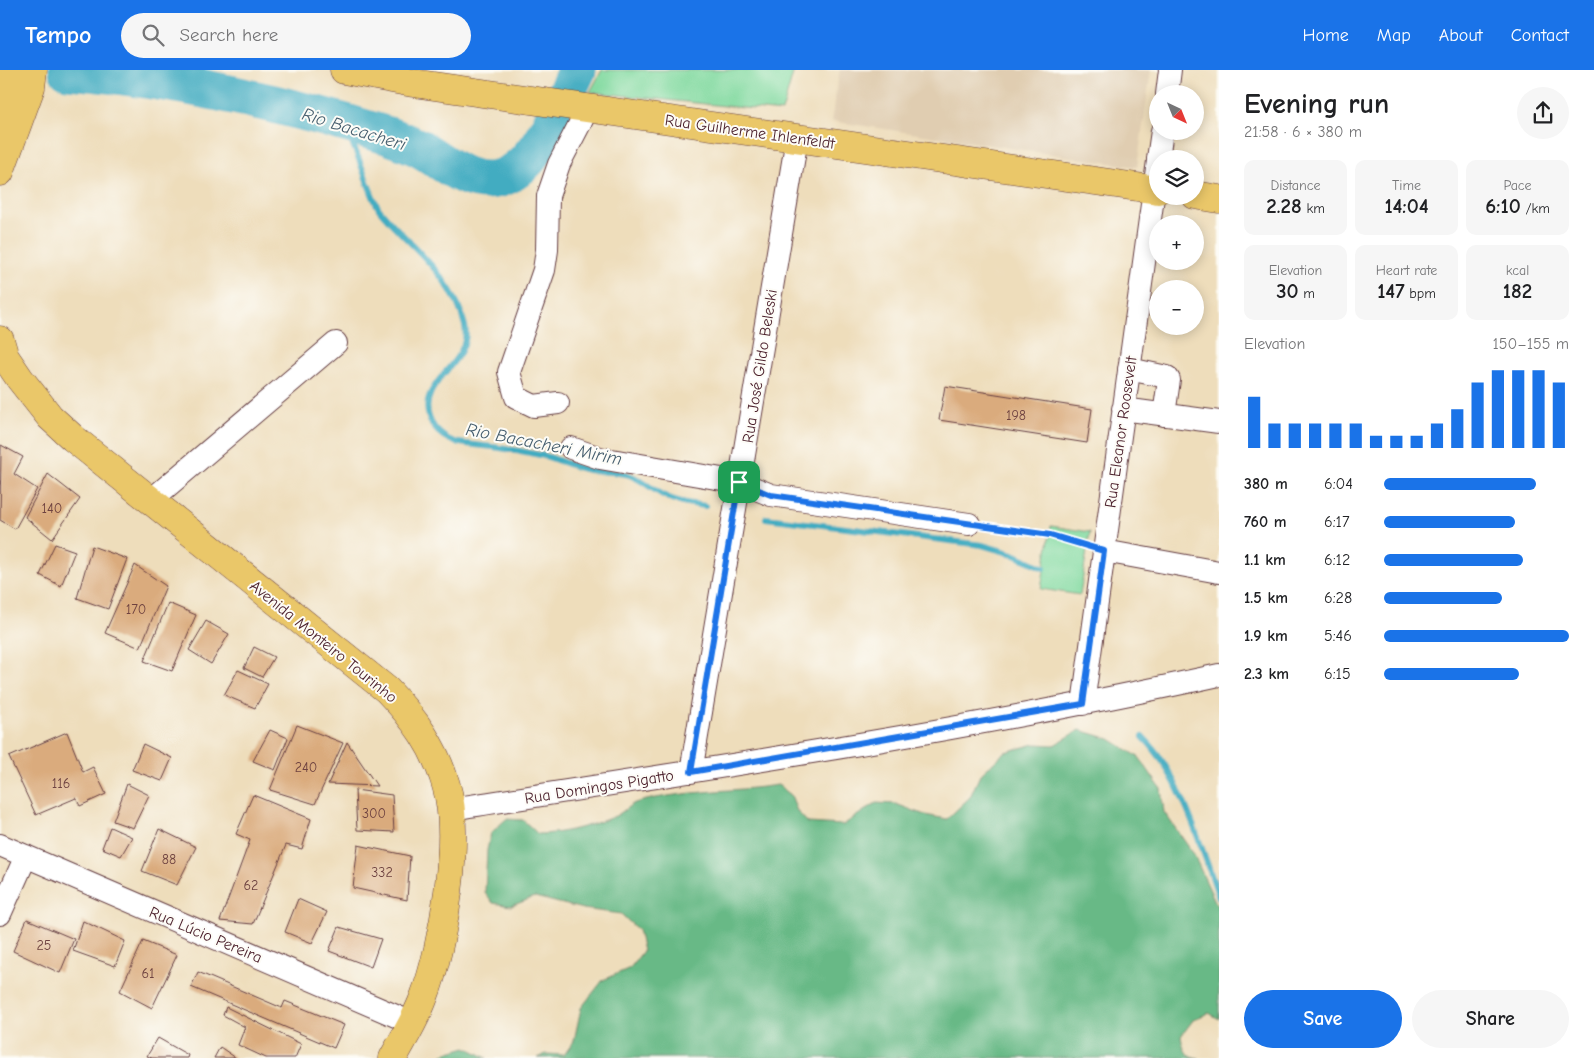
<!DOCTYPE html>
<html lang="en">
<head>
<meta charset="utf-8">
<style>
  :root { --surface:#fff; --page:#f6f6f6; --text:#202124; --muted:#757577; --accent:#1a73e8 }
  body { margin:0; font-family:"Comic Neue",sans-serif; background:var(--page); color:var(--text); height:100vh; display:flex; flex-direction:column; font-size:19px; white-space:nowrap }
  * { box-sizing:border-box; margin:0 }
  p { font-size:16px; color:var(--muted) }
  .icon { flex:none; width:28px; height:28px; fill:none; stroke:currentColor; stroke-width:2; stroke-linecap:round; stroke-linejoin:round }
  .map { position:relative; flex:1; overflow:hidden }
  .sheet { display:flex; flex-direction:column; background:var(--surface); width:375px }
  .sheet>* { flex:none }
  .needle { width:32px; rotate:137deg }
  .controls { position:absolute; left:1149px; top:15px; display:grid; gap:10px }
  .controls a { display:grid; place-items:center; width:55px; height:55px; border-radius:50%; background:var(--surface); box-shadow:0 2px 12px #0003; font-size:25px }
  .pin { position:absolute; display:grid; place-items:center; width:42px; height:42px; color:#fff; margin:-21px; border-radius:10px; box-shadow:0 2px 8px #0006 }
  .round { display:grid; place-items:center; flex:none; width:52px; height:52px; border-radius:26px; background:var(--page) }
  .overview { display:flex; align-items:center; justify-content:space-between; height:85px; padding:0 25px }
  h1 { font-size:28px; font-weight:700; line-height:38px }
  .figures { display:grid; grid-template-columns:repeat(3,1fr); gap:8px; height:85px; padding:5px 25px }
  .figures div { display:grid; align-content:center; border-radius:10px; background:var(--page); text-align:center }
  .figures b { font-size:21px; font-weight:700 }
  .figures small { font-size:14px; font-weight:400 }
  .figures p { font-size:14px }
  .chart { height:140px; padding:10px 25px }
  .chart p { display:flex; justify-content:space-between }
  .chart svg { width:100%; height:90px; margin-top:5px; stroke:var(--accent); stroke-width:6 }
  .cta { display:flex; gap:10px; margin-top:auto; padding:10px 25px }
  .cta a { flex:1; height:58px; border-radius:30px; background:var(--accent); color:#fff; font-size:20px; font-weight:700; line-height:58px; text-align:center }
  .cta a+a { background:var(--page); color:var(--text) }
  ul { padding:0 25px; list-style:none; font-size:16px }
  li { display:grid; grid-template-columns:80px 60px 1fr; align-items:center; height:38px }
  li i { height:12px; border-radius:6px; background:var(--accent) }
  header { display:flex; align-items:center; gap:30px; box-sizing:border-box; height:70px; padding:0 25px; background:var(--accent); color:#fff }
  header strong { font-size:24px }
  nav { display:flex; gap:28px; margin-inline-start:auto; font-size:18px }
  .search { width:350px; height:45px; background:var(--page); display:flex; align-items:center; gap:12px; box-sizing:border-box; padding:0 18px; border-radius:28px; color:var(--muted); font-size:19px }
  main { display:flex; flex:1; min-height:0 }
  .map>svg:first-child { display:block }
  .built { fill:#e0cdb1 }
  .green { fill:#80d99f; stroke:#657c65 }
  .forest { fill:#68b986; stroke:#596c58 }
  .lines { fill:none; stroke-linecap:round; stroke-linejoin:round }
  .stream { stroke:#42acc1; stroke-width:6 }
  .river { stroke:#42acc1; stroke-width:39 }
  .building { fill:#daab7d }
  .minor-casing { stroke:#633c41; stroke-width:24 }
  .major-casing { stroke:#633c41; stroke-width:29 }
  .path { stroke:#633c41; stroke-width:3; stroke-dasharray:4 4; stroke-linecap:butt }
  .minor { stroke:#fff; stroke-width:22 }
  .major { stroke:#eac769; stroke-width:28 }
  .route-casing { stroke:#fff; stroke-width:10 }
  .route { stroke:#1a73e8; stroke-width:6 }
  .labels { text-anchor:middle; stroke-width:4; stroke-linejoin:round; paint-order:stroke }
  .number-label { font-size:14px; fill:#6e4240 }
  .street-label { font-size:16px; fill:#4a1f2b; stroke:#fdfcf7 }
  .water-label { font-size:18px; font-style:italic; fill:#465e6e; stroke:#fdfcf7 }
</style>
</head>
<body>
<header>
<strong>Tempo</strong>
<div class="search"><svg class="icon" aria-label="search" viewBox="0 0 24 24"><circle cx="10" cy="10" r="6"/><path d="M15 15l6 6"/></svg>Search here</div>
<nav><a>Home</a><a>Map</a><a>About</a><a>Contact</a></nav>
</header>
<main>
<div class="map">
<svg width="1219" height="988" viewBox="0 0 1219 988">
  <rect width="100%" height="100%" fill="#fdfcf7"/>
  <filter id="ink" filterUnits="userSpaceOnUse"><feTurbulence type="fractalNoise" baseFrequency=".02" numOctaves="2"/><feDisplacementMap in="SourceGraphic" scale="10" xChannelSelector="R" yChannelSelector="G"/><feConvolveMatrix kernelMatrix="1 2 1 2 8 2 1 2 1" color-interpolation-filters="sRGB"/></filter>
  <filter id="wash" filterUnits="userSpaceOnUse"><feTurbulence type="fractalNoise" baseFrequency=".0096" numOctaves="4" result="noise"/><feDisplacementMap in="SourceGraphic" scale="20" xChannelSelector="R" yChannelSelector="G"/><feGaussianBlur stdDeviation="1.12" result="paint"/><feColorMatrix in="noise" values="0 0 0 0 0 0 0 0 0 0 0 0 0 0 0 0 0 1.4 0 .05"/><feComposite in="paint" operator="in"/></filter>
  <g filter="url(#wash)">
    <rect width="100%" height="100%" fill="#edb"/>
    <path class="built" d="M 840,0 L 1151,0 L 1137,97 L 831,51 Z"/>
    <path class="green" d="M 602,0 L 794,0 L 782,42 L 590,22 Z
      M 1051,456 L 1090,462 L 1080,525 L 1041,519 Z"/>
    <path class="forest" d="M 1080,660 L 1110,669 L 1139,687 L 1161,719 L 1164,742 L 1193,783 L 1219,840 L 1219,949 L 1209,943 L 1194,949 L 1181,966 C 1183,979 1185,986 1199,988 L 538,988 L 546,984 L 564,985 L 574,971 L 581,938 L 603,910 L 630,898 L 643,881 L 638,860 L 621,844 L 583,839 L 535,827 L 511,836 L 493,833 L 485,822 L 487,780 L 491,763 L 506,749 L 523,750 L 538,764 C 562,764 590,756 613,747 C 622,744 629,734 638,732 C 684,720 732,722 778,715 L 791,725 L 797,741 L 808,753 L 843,755 L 876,733 L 896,734 L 925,745 L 947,749 L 970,727 L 980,705 L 1005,682 L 1035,674 L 1054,675 Z
      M 466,977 L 487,988 L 440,988 L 443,984 Z"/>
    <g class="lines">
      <path class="stream" d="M 338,51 C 360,77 363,110 379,139 C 410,177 454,206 465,256 C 473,293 417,311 429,347 C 434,363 450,373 466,374 C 489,376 522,381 545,386 C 559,390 573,397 588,400 C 602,402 616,401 629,405 C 643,410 655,422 669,428 C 680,433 693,434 705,436
        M 766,448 L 982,475 L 1013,484 L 1044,498
        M 1143,667 C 1179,701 1202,780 1219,827"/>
      <path class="river" d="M 68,0 C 179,9 283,33 389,66 C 400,70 411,74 421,79 C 445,93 467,115 496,109 C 537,101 560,34 577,0"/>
    </g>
    <g id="blocks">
      <path class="building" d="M 945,316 L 1092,339 L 1087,373 L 939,350 Z
        M 1,375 L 23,387 L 14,404 L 37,419 L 15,459 L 0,450 Z
        M 48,404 L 80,429 L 52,469 L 25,447 Z
        M 55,474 L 75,481 L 61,516 L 40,505 Z
        M 92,476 L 127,489 L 108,539 L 77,528 Z
        M 135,495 L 166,516 L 140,578 L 105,563 Z
        M 168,533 L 196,545 L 172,601 L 144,591 Z
        M 206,551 L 229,564 L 211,594 L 189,580 Z
        M 254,577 L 274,587 L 262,607 L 244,598 Z
        M 238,600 L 268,614 L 255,638 L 224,625 Z
        M 297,655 L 343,673 L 315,734 L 270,720 Z
        M 270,660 L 288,668 L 275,700 L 253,691 Z
        M 67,662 L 83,702 L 93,697 L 106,724 L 80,736 L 76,728 L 36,745 L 9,687 Z
        M 347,672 L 377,716 L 328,714 Z
        M 143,674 L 172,688 L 162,711 L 132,700 Z
        M 127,714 L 149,725 L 133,758 L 113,751 Z
        M 355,720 L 392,725 L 394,762 L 357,760 Z
        M 253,725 L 311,749 L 302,779 L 286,775 L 253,854 L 220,851 L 250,770 L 236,764 Z
        M 110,757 L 132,767 L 121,786 L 102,778 Z
        M 159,759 L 196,777 L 177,815 L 142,801 Z
        M 358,775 L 410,786 L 407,830 L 353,818 Z
        M 298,829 L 327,842 L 312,873 L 285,862 Z
        M 27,849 L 74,869 L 60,903 L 13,881 Z
        M 83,851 L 125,871 L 115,896 L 73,881 Z
        M 339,857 L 381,869 L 371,897 L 329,881 Z
        M 143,871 L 177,885 L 152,938 L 120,921 Z
        M 198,902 L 282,938 L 285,931 L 344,955 L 334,978 L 191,917 Z
        M 226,937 L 301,974 L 295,988 L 266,988 L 238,975 L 245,957 L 223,945 Z
        M 158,968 L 188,985 L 187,988 L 152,988 L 147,986 Z
        M 220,977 L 236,988 L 214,988 Z"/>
    </g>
  </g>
  <g filter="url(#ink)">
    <use href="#blocks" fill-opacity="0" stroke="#633c41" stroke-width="1"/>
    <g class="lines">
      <defs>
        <path id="minor" d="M 1167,24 L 1170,0
          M 1158,89 L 1162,61
          M 1129,299 L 1167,307 L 1169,310 L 1164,345
          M 558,333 L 534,336 L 516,327 L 509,302 L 544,200 L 547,180 L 548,126 L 559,94 L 588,38
          M 1123,339 L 1219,352
          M 571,378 L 600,388 L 739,412 L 771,425 L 969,454
          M 150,431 L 336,273
          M 1104,481 L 1219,502
          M 1083,634 L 1158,91
          M 691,702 L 797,68
          M 451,739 C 708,699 965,661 1219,605
          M 0,775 L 412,953
          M 0,844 L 26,786"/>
        <path id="major" d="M 344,0 L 413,13 L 1158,120
          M 2,68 L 8,0
          M 0,102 L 31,17 L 33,0
          M 1195,125 L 1219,129
          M 0,270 L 5,287 L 20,309 L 50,347 L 73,368 L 387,620 C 414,648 435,677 446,715 C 462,766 443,877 424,927 C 416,949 404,968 393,988"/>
      </defs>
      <use href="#minor" class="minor-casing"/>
      <use href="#major" class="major-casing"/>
      <path class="path" d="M 989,456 L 1049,465 L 1084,475"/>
      <use href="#minor" class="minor"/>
      <use href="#major" class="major"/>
    </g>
  </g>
  <g class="lines" filter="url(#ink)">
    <defs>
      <path id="route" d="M 739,412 L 771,425 L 1050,465 L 1104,481 L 1083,634 L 691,702 Z"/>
    </defs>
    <use href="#route" class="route-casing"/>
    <use href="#route" class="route"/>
  </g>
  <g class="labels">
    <g class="number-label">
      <text x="1016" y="350">198</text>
      <text x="52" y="443">140</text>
      <text x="136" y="544">170</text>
      <text x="306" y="702">240</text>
      <text x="61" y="718">116</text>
      <text x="374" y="748">300</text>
      <text x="169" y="794">88</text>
      <text x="382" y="807">332</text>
      <text x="251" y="820">62</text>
      <text x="44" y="880">25</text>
      <text x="148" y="908">61</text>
    </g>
    <g class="street-label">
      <text transform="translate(750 61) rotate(8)" y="6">Rua Guilherme Ihlenfeldt</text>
      <text transform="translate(759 296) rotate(-81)" y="6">Rua José Gildo Beleski</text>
      <text transform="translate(1120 362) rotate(-82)" y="6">Rua Eleanor Roosevelt</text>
      <text transform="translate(324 571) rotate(39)" y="6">Avenida Monteiro Tourinho</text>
      <text transform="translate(599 716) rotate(-9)" y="6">Rua Domingos Pigatto</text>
      <text transform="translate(206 864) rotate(23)" y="6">Rua Lúcio Pereira</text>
    </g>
    <g class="water-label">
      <text transform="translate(354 59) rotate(17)" y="6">Rio Bacacheri</text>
      <text transform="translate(544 374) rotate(11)" y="6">Rio Bacacheri Mirim</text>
    </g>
  </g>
</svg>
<div class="controls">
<a><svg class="needle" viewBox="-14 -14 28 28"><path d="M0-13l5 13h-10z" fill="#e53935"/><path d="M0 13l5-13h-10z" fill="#757577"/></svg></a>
<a><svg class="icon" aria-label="layers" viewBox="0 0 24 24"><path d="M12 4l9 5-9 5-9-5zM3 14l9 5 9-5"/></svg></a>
<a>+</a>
<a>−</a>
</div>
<div class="pin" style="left:739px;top:412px;background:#1e9e55"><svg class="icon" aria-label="arrive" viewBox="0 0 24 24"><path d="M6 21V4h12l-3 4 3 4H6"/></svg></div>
</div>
<section class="sheet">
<div class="overview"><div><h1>Evening run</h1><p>21:58 · 6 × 380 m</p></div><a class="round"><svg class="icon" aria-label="share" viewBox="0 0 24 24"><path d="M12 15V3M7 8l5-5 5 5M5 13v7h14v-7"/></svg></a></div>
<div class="figures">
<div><p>Distance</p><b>2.28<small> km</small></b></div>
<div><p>Time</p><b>14:04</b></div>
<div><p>Pace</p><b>6:10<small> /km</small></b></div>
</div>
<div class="figures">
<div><p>Elevation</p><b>30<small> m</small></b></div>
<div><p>Heart rate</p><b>147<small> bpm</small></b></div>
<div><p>kcal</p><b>182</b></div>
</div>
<div class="chart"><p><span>Elevation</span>150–155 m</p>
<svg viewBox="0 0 160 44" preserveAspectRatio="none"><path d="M5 44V19M15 44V32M25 44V32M35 44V32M45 44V32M55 44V32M65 44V38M75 44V38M85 44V38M95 44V32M105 44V25M115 44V12M125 44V6M135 44V6M145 44V6M155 44V12"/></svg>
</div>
<ul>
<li><b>380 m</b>6:04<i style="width:82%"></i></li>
<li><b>760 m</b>6:17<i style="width:71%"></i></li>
<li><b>1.1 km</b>6:12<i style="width:75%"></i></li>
<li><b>1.5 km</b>6:28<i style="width:64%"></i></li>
<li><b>1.9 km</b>5:46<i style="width:100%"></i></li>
<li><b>2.3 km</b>6:15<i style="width:73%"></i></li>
</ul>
<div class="cta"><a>Save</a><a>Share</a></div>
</section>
</main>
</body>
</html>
